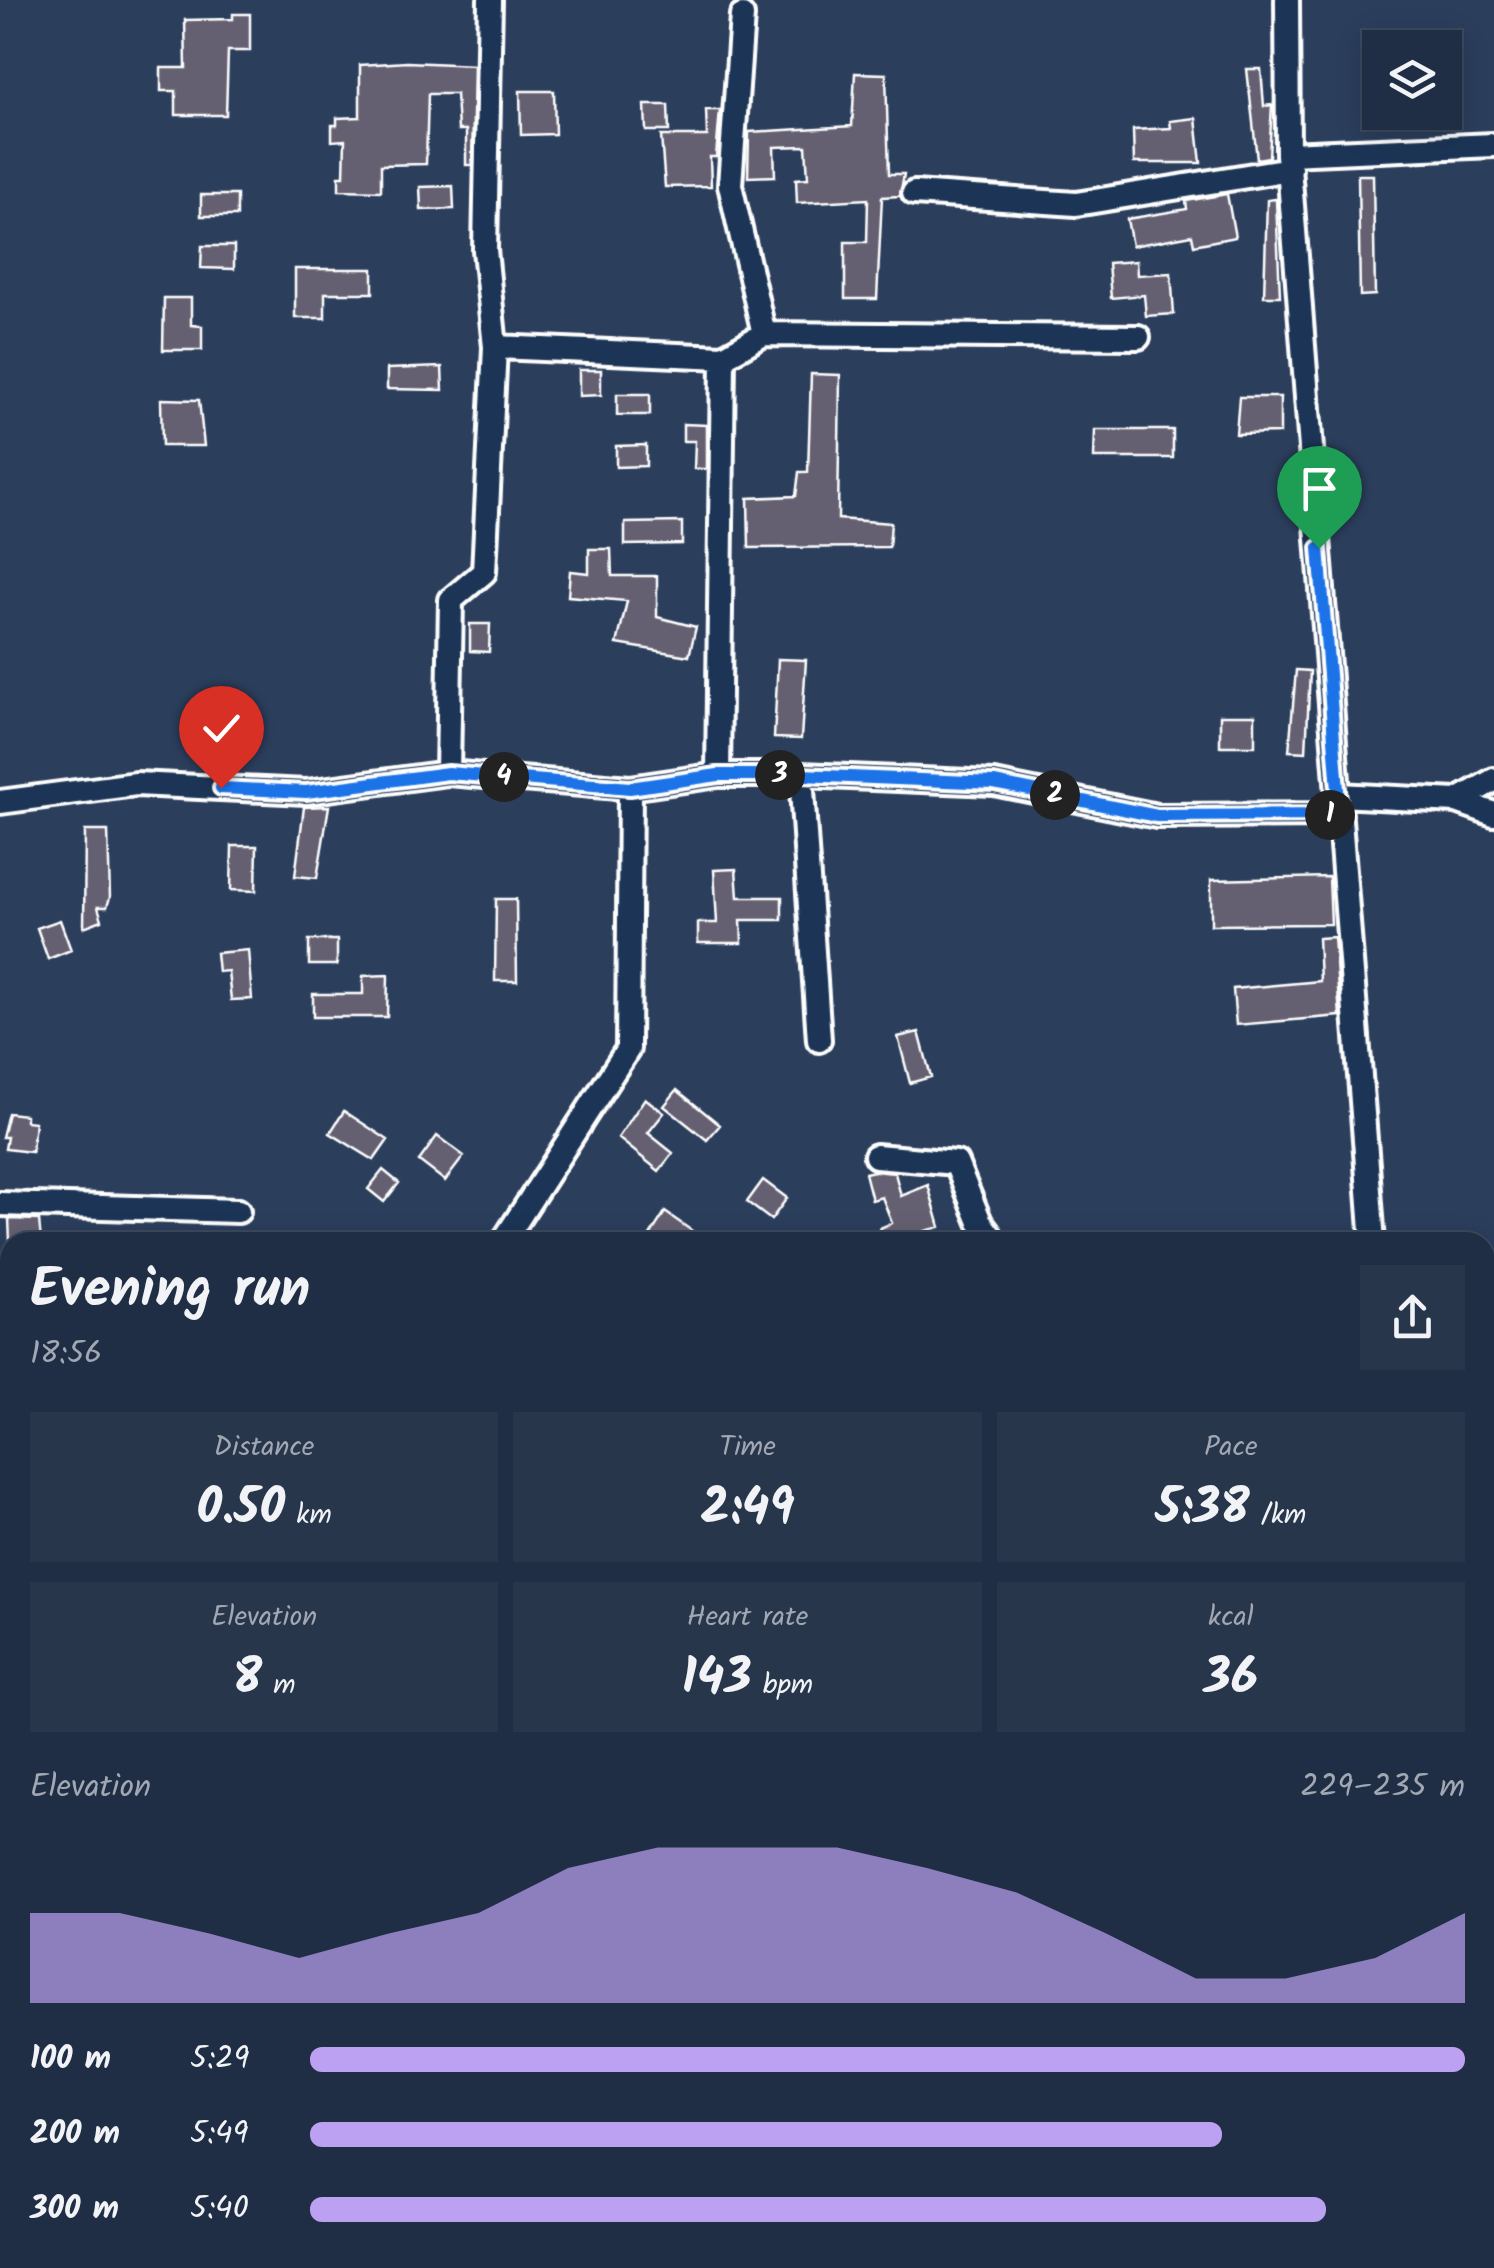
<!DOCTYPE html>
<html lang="en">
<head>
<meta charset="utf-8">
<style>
  :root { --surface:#202e45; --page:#28364c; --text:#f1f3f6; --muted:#a2a8b3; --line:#3d4a5e; --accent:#bca0f2 }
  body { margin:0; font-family:Kalam,sans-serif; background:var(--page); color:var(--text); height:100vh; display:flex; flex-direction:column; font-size:38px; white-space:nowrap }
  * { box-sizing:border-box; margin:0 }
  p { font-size:32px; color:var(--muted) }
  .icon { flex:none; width:55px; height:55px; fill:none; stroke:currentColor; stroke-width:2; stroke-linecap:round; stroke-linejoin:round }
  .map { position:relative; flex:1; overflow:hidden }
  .panel { position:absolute; left:0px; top:1232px; width:1495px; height:1038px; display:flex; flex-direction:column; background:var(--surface); border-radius:30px 30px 0 0; box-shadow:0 5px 25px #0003,0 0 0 2px var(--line) }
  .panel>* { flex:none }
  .buttons { position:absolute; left:1362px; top:30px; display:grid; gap:20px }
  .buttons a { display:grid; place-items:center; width:100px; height:100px; border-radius:0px; background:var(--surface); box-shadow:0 5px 25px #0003,0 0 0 2px var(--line); font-size:50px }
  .pin { position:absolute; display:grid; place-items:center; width:85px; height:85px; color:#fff; margin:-102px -42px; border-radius:50% 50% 50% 0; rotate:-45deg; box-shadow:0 0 10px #0007 }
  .pin .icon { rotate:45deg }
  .km { position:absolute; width:50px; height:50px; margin:-25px; border-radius:50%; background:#222; color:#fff; font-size:28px; line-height:50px; text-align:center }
  .round { display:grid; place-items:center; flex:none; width:105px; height:105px; border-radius:0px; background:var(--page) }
  .summary { display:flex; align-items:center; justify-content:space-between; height:170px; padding:0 30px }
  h1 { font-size:55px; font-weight:800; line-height:75px }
  .metrics { display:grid; grid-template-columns:repeat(3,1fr); gap:15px; height:170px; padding:10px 30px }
  .metrics div { display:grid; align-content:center; border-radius:0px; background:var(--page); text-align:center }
  .metrics b { font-size:50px; font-weight:800 }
  .metrics small { font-size:28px; font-weight:400 }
  .metrics p { font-size:28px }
  .chart { height:280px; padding:20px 30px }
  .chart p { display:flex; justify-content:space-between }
  .chart svg { width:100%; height:180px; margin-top:10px; fill:var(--accent); opacity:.7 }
  ul { padding:0 30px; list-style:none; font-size:32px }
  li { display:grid; grid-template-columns:160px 120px 1fr; align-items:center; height:75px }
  li i { height:25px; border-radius:12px; background:var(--accent) }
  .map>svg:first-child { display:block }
  .building { fill:#656171; stroke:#fff; stroke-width:2.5 }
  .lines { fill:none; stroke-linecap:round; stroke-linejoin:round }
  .minor-casing { stroke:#fff; stroke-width:30 }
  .minor { stroke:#1d3557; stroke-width:22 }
  .route-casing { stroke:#fff; stroke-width:20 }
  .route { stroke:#1a73e8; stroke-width:12 }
</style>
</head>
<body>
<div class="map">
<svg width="1494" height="2268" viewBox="0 0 1494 2268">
  <rect width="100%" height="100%" fill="#2b3e5c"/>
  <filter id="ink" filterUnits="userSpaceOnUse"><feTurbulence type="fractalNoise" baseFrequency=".01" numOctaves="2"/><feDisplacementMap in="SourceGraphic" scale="20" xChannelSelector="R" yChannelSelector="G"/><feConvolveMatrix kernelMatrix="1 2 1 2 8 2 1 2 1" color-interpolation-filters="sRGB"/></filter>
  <g filter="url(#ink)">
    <path class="building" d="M 233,14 L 250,14 L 250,51 L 228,51 L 226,115 L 176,115 L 176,91 L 161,91 L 161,68 L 186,68 L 185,20 L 233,19 Z
      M 407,62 L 474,65 L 472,165 L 466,165 L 466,130 L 458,130 L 456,94 L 428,94 L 426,164 L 381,165 L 381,191 L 339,190 L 339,176 L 344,176 L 345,140 L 332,141 L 332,125 L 337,125 L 337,118 L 360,117 L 360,65 Z
      M 1247,69 L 1261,69 L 1264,106 L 1272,105 L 1269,157 L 1257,159 Z
      M 855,73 L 886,74 L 889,174 L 904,174 L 900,196 L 882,197 L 877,299 L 845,299 L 845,242 L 867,242 L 868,199 L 797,203 L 796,179 L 808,178 L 806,146 L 774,147 L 775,176 L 748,177 L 749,132 L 852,126 Z
      M 520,91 L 554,91 L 555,134 L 521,135 Z
      M 645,105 L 668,105 L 669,131 L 646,131 Z
      M 706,110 L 720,110 L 716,157 L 710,157 L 711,186 L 665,187 L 661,136 L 707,136 Z
      M 1196,118 L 1201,163 L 1134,163 L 1133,130 L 1171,128 L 1170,121 Z
      M 1358,175 L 1373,175 L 1375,295 L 1360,296 Z
      M 453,186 L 454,209 L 421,210 L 420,187 Z
      M 1227,194 L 1235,237 L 1194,245 L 1192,235 L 1132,246 L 1127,219 L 1187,209 L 1186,201 Z
      M 201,195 L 237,195 L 237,216 L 201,216 Z
      M 1276,199 L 1280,296 L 1264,296 L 1267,200 Z
      M 202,246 L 234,246 L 234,269 L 201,268 Z
      M 1136,261 L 1137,275 L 1171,273 L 1174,314 L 1146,316 L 1144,295 L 1111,298 L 1108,263 Z
      M 295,269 L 373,269 L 373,293 L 325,293 L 325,318 L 295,318 Z
      M 164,298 L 191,298 L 191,325 L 202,326 L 202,350 L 163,350 Z
      M 442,367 L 443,390 L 387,389 L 387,369 Z
      M 579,370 L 601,370 L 601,395 L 579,396 Z
      M 811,374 L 840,375 L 838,519 L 891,523 L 889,547 L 749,548 L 748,498 L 796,496 L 799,472 L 808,472 Z
      M 617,394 L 650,394 L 650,415 L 617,415 Z
      M 1239,397 L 1280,397 L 1280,433 L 1236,434 Z
      M 161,399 L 199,400 L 204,446 L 162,446 Z
      M 683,424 L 707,425 L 707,469 L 694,469 L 695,441 L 683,441 Z
      M 1095,430 L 1173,430 L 1173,458 L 1094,458 Z
      M 646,445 L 646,466 L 616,467 L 616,446 Z
      M 682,522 L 682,544 L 625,545 L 625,523 Z
      M 589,549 L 611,549 L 612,576 L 657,576 L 657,617 L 696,627 L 689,656 L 617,644 L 627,601 L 568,596 L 570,571 L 589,573 Z
      M 470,624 L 490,624 L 489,652 L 470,651 Z
      M 778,659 L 806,660 L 801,739 L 774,738 Z
      M 1296,670 L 1310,671 L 1306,752 L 1289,751 Z
      M 1220,715 L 1255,715 L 1255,746 L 1220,746 Z
      M 329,806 L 317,878 L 295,876 L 304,807 Z
      M 85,831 L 108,831 L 110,897 L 107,907 L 98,907 L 102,920 L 84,927 Z
      M 232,846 L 257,846 L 256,891 L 231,890 Z
      M 736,869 L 738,897 L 782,897 L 782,920 L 741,920 L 742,943 L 698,943 L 698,923 L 717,923 L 714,870 Z
      M 1329,877 L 1331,924 L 1211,925 L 1211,880 Z
      M 496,899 L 516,899 L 517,981 L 495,981 Z
      M 60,920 L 71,950 L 48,959 L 37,928 Z
      M 1334,937 L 1340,1016 L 1236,1025 L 1233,989 L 1320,981 L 1318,938 Z
      M 309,940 L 337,940 L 337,965 L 309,965 Z
      M 248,950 L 252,999 L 231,1000 L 228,971 L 218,972 L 216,953 Z
      M 388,975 L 387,1017 L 313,1017 L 313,994 L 363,994 L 363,976 Z
      M 919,1032 L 931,1077 L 910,1083 L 898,1037 Z
      M 677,1090 L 720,1125 L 707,1140 L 664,1106 Z
      M 645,1098 L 664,1113 L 648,1133 L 673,1153 L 659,1171 L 618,1138 Z
      M 344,1111 L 388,1140 L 374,1160 L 330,1133 Z
      M 8,1113 L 26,1115 L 26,1121 L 35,1122 L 32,1152 L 5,1149 L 7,1137 L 2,1137 Z
      M 437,1136 L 464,1156 L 445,1181 L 419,1161 Z
      M 383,1170 L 399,1183 L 384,1202 L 368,1189 Z
      M 874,1171 L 895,1173 L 901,1196 L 928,1185 L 940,1227 L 885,1242 L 880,1228 L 892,1223 L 882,1197 L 872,1200 L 865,1173 Z
      M 763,1180 L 787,1198 L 771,1220 L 747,1202 Z
      M 665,1212 L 695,1233 L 688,1242 L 646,1242 Z
      M 9,1219 L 39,1220 L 41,1241 L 10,1242 Z"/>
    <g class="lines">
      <defs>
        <path id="minor" d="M 1287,0 L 1288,154 L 1373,1242
          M 1288,154 L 1494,145
          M 914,193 L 1076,204 L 1290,169
          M 764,334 L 1138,337
          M 495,347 L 723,357 L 764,334 L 730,185 L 742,16
          M 448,773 L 451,600 L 484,572 L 495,347 L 485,250 L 490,0
          M 718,775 L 723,357
          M 801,775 L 819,1040
          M 1338,795 L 1457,801 L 1494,814
          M 1457,801 L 1494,780
          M 0,802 L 136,784 L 306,792 L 448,773 L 630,788 L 718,775 L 801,775 L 994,783 L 1157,816 L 1340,815
          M 876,1156 L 956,1163 L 980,1222 L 995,1242
          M 0,1204 L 238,1211
          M 503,1242 L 628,1049 L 630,788
          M 0,1634 L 10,1633
          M 0,1877 L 10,1876
          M 0,2192 L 10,2204
          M 42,2260 L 43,2268
          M 1451,2260 L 1452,2268"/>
      </defs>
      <use href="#minor" class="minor-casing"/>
      <use href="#minor" class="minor"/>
    </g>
  </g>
  <g class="lines" filter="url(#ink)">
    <defs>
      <path id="route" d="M 221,788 L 306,792 L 448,773 L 630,788 L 718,775 L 801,775 L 994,783 L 1157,816 L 1340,815 L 1319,548"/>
    </defs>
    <use href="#route" class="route-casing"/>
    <use href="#route" class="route"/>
  </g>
</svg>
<div class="buttons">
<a><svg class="icon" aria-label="layers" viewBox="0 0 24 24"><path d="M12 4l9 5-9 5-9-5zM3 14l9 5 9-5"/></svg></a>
</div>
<div class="pin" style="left:1319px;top:548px;background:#1e9e55"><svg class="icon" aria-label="arrive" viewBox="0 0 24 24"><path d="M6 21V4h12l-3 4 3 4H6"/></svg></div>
<div class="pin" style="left:221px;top:788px;background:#d93025"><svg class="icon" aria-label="check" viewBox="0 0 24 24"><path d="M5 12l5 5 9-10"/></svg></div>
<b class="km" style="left:1330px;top:815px">1</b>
<b class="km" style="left:1055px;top:795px">2</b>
<b class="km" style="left:780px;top:775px">3</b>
<b class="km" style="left:504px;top:777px">4</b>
<section class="panel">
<div class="summary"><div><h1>Evening run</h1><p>18:56</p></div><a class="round"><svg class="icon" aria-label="share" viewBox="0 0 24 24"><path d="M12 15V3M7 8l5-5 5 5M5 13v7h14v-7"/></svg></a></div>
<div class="metrics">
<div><p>Distance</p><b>0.50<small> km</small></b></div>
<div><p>Time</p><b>2:49</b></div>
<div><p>Pace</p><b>5:38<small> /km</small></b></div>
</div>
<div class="metrics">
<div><p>Elevation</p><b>8<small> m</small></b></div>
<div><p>Heart rate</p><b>143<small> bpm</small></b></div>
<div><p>kcal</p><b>36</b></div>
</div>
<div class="chart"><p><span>Elevation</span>229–235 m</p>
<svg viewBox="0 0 160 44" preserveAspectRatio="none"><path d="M0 44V22L10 22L20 27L30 33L40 27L50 22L60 11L70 6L80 6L90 6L100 11L110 17L120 27L130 38L140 38L150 33L160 22V44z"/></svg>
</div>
<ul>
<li><b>100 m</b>5:29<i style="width:100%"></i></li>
<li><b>200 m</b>5:49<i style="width:79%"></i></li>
<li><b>300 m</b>5:40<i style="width:88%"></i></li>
</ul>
</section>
</div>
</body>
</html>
